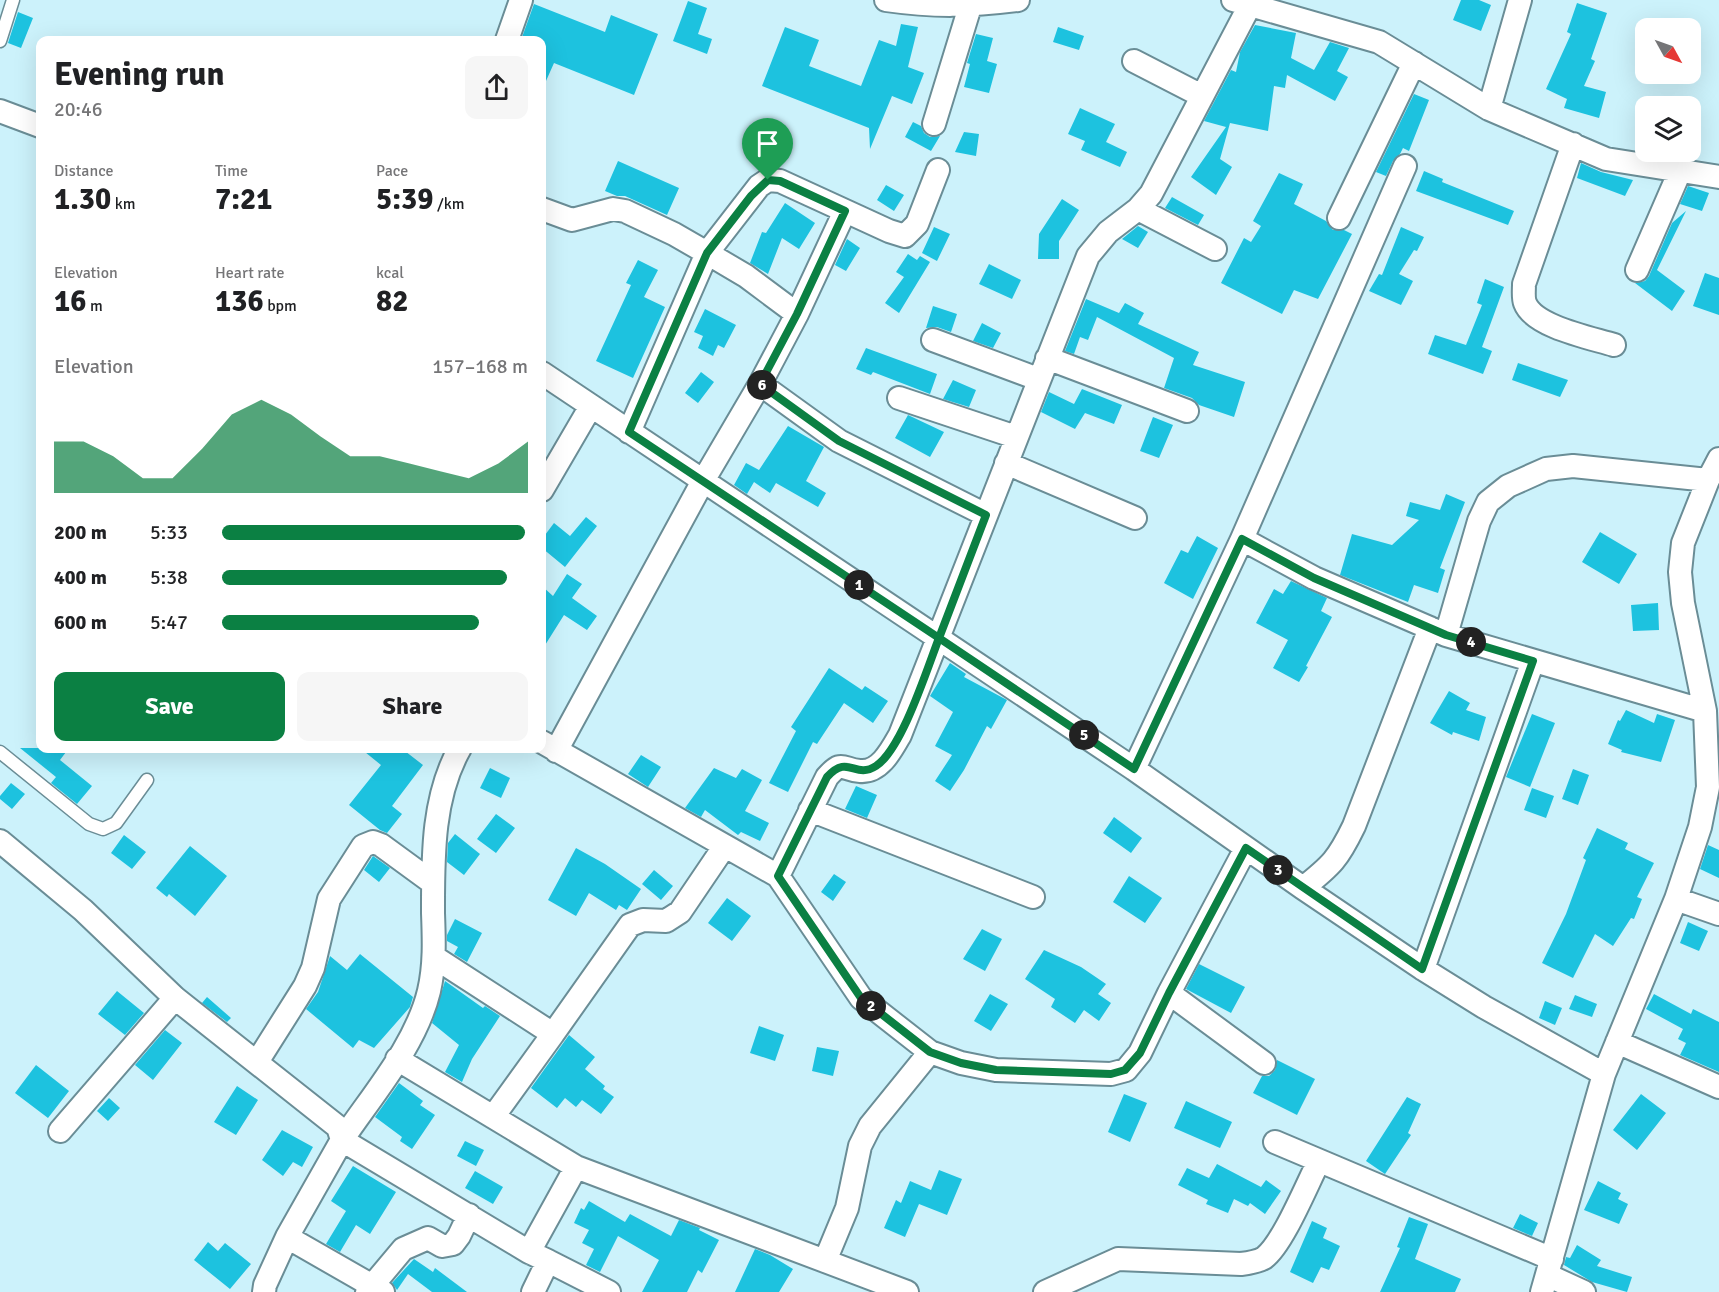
<!DOCTYPE html>
<html lang="en">
<head>
<meta charset="utf-8">
<style>
  :root { --surface:#fff; --page:#f6f6f6; --text:#202124; --muted:#757577; --accent:#0b8043 }
  body { margin:0; font-family:Signika,sans-serif; background:var(--page); color:var(--text); height:100vh; display:flex; flex-direction:column; font-size:22px; white-space:nowrap }
  * { box-sizing:border-box; margin:0 }
  p { font-size:20px; color:var(--muted) }
  .icon { flex:none; width:33px; height:33px; fill:none; stroke:currentColor; stroke-width:2; stroke-linecap:round; stroke-linejoin:round }
  .map { position:relative; flex:1; overflow:hidden }
  .panel { position:absolute; left:36px; top:36px; width:510px; height:717px; display:flex; flex-direction:column; background:var(--surface); border-radius:12px; box-shadow:0 6px 24px #0002 }
  .panel>* { flex:none }
  .needle { width:39px; rotate:130deg }
  .tools { position:absolute; left:1635px; top:18px; display:grid; gap:12px }
  .tools a { display:grid; place-items:center; width:66px; height:66px; border-radius:12px; background:var(--surface); box-shadow:0 6px 24px #0002; font-size:30px }
  .pin { position:absolute; display:grid; place-items:center; width:51px; height:51px; color:#fff; margin:-62px -26px; border-radius:50% 50% 50% 0; rotate:-45deg; box-shadow:0 0 6px #0007 }
  .pin .icon { rotate:45deg }
  .km { position:absolute; width:30px; height:30px; margin:-15px; border-radius:50%; background:#222; color:#fff; font-size:16px; line-height:30px; text-align:center }
  .round { display:grid; place-items:center; flex:none; width:63px; height:63px; border-radius:12px; background:var(--page) }
  .head { display:flex; align-items:center; justify-content:space-between; height:102px; padding:0 18px }
  h1 { font-size:33px; font-weight:700; line-height:45px }
  .stats { display:grid; grid-template-columns:repeat(3,1fr); gap:9px; height:102px; padding:6px 18px }
  .stats div { display:grid; align-content:center }
  .stats b { font-size:30px; font-weight:700 }
  .stats small { font-size:16px; font-weight:400 }
  .stats p { font-size:16px }
  .chart { height:168px; padding:12px 18px }
  .chart p { display:flex; justify-content:space-between }
  .chart svg { width:100%; height:108px; margin-top:6px; fill:var(--accent); opacity:.7 }
  .action { display:flex; gap:12px; margin-top:auto; padding:12px 18px }
  .action a { flex:1; height:69px; border-radius:12px; background:var(--accent); color:#fff; font-size:24px; font-weight:700; line-height:69px; text-align:center }
  .action a+a { background:var(--page); color:var(--text) }
  ul { padding:0 18px; list-style:none; font-size:20px }
  li { display:grid; grid-template-columns:96px 72px 1fr; align-items:center; height:45px }
  li i { height:15px; border-radius:8px; background:var(--accent) }
  .map>svg:first-child { display:block }
  .building { fill:#1dc2df }
  .lines { fill:none; stroke-linecap:round; stroke-linejoin:round }
  .service-casing { stroke:#6a8d96; stroke-width:15 }
  .minor-casing { stroke:#6a8d96; stroke-width:26 }
  .service { stroke:#fff; stroke-width:12 }
  .minor { stroke:#fff; stroke-width:22 }
  .route-casing { stroke:#fff; stroke-width:12 }
  .route { stroke:#0b8043; stroke-width:8 }
</style>
</head>
<body>
<div class="map">
<svg width="1719" height="1292" viewBox="0 0 1719 1292">
  <rect width="100%" height="100%" fill="#ccf2fb"/>
  <path class="building" d="M 1461,0 L 1479,0 L 1491,5 L 1481,31 L 1453,20 Z
    M 688,1 L 707,8 L 698,34 L 712,39 L 707,54 L 673,41 Z
    M 1577,3 L 1607,13 L 1591,59 L 1595,61 L 1584,86 L 1606,92 L 1599,118 L 1564,108 L 1567,99 L 1546,89 L 1571,34 L 1567,32 Z
    M 534,4 L 605,32 L 611,15 L 658,34 L 634,95 L 554,63 L 542,90 L 542,40 L 521,40 Z
    M 18,12 L 33,18 L 21,48 L 8,43 Z
    M 901,24 L 918,27 L 908,67 L 924,73 L 912,104 L 892,96 L 870,149 L 869,128 L 762,86 L 785,27 L 819,40 L 809,66 L 861,86 L 879,40 L 896,46 Z
    M 1255,25 L 1296,33 L 1291,58 L 1314,70 L 1330,42 L 1349,48 L 1337,71 L 1348,77 L 1335,101 L 1287,75 L 1285,88 L 1274,86 L 1268,131 L 1230,123 L 1220,159 L 1232,167 L 1216,195 L 1191,177 L 1226,127 L 1204,121 L 1231,70 L 1236,72 L 1240,52 Z
    M 1058,27 L 1084,36 L 1079,50 L 1053,42 Z
    M 976,34 L 993,38 L 987,61 L 997,64 L 989,93 L 964,87 L 970,64 L 967,63 Z
    M 1414,94 L 1429,100 L 1409,151 L 1403,148 L 1400,154 L 1393,161 L 1386,176 L 1376,172 Z
    M 1080,108 L 1115,124 L 1106,142 L 1127,152 L 1120,167 L 1081,150 L 1085,141 L 1068,134 Z
    M 913,122 L 921,126 L 924,133 L 930,137 L 940,136 L 931,151 L 905,137 Z
    M 964,132 L 979,134 L 976,156 L 955,152 Z
    M 618,161 L 679,188 L 667,215 L 625,196 L 617,196 L 605,191 Z
    M 1581,163 L 1601,172 L 1633,180 L 1625,196 L 1577,178 Z
    M 1424,171 L 1443,179 L 1442,182 L 1514,211 L 1508,225 L 1416,191 Z
    M 1279,173 L 1303,184 L 1294,204 L 1326,221 L 1333,230 L 1344,230 L 1352,234 L 1318,299 L 1294,290 L 1282,314 L 1221,283 L 1244,238 L 1251,242 L 1261,226 L 1253,221 Z
    M 886,185 L 904,195 L 894,211 L 877,200 Z
    M 1688,186 L 1709,193 L 1702,211 L 1680,204 Z
    M 1172,197 L 1204,215 L 1198,225 L 1165,208 Z
    M 1062,199 L 1079,210 L 1059,241 L 1059,259 L 1038,259 L 1039,234 Z
    M 785,203 L 815,223 L 799,249 L 782,238 L 768,274 L 750,263 L 762,232 L 766,233 Z
    M 1686,211 L 1657,270 L 1685,291 L 1672,311 L 1635,283 L 1645,281 L 1649,276 L 1672,223 Z
    M 1138,226 L 1148,232 L 1138,248 L 1122,239 Z
    M 934,227 L 950,234 L 937,261 L 922,253 Z
    M 1401,227 L 1424,237 L 1417,251 L 1414,250 L 1399,274 L 1413,281 L 1401,305 L 1369,291 L 1379,274 L 1382,275 Z
    M 847,239 L 860,248 L 846,271 L 835,265 Z
    M 908,254 L 917,260 L 920,256 L 930,262 L 899,313 L 885,303 L 904,277 L 896,272 Z
    M 638,260 L 658,270 L 644,297 L 665,307 L 633,378 L 596,361 L 631,285 L 626,283 Z
    M 989,264 L 1021,280 L 1012,299 L 979,284 Z
    M 1705,273 L 1719,278 L 1719,315 L 1693,306 Z
    M 1485,279 L 1504,287 L 1482,347 L 1492,351 L 1483,374 L 1428,354 L 1435,335 L 1466,345 L 1482,305 L 1477,303 Z
    M 1086,299 L 1119,313 L 1125,303 L 1144,313 L 1138,324 L 1199,352 L 1193,365 L 1245,382 L 1234,417 L 1199,405 L 1192,398 L 1164,388 L 1174,358 L 1097,317 L 1088,340 L 1080,337 L 1074,354 L 1065,351 Z
    M 933,306 L 957,314 L 951,332 L 937,327 L 926,328 Z
    M 705,309 L 736,325 L 724,348 L 718,345 L 713,356 L 698,348 L 703,336 L 694,332 Z
    M 982,323 L 1001,333 L 993,348 L 973,341 Z
    M 866,348 L 937,374 L 930,394 L 873,372 L 871,375 L 856,369 Z
    M 1518,363 L 1568,380 L 1560,397 L 1512,380 Z
    M 701,372 L 714,382 L 698,403 L 685,393 Z
    M 953,380 L 976,390 L 969,407 L 943,399 Z
    M 1082,389 L 1122,405 L 1114,424 L 1085,413 L 1075,429 L 1041,412 L 1049,392 L 1074,404 Z
    M 908,415 L 944,432 L 930,457 L 895,438 Z
    M 1153,417 L 1173,425 L 1159,458 L 1140,451 Z
    M 788,426 L 824,447 L 806,481 L 826,493 L 818,507 L 776,483 L 770,493 L 754,482 L 747,494 L 734,485 L 746,463 L 759,470 Z
    M 1446,494 L 1465,502 L 1440,568 L 1445,570 L 1438,593 L 1414,585 L 1408,602 L 1340,575 L 1352,534 L 1392,545 L 1419,520 L 1406,516 L 1410,502 L 1440,510 Z
    M 586,517 L 597,526 L 565,567 L 542,548 L 542,539 L 554,523 L 570,536 Z
    M 1600,532 L 1637,554 L 1619,584 L 1582,562 Z
    M 1197,536 L 1218,548 L 1193,599 L 1164,583 L 1181,550 L 1188,553 Z
    M 567,574 L 582,584 L 572,598 L 597,616 L 587,630 L 564,615 L 542,650 L 542,586 L 553,596 Z
    M 1291,581 L 1327,598 L 1321,611 L 1332,617 L 1306,666 L 1308,667 L 1299,682 L 1273,668 L 1288,640 L 1256,623 L 1274,589 L 1283,594 Z
    M 1658,603 L 1659,630 L 1633,631 L 1631,605 Z
    M 950,663 L 966,674 L 964,677 L 1007,700 L 991,729 L 987,726 L 964,770 L 950,791 L 935,781 L 952,755 L 935,746 L 953,712 L 930,696 Z
    M 829,668 L 862,690 L 865,686 L 888,701 L 873,723 L 844,703 L 817,744 L 813,742 L 788,792 L 769,783 L 796,731 L 791,727 Z
    M 1449,691 L 1470,703 L 1466,710 L 1486,717 L 1479,741 L 1453,732 L 1452,735 L 1430,723 Z
    M 1626,710 L 1654,723 L 1657,714 L 1675,720 L 1661,762 L 1621,752 L 1622,750 L 1608,744 L 1618,720 L 1620,721 Z
    M 1532,714 L 1555,723 L 1530,787 L 1506,777 Z
    M 20,748 L 69,748 L 60,760 L 92,786 L 77,804 L 51,783 L 56,777 Z
    M 360,748 L 401,748 L 423,765 L 392,806 L 402,814 L 387,833 L 380,830 L 349,805 L 381,765 Z
    M 641,755 L 661,767 L 648,787 L 628,774 Z
    M 490,768 L 510,778 L 501,798 L 480,788 Z
    M 714,768 L 736,778 L 742,769 L 762,780 L 745,811 L 769,823 L 760,841 L 741,832 L 738,835 L 705,810 L 701,817 L 685,808 Z
    M 1573,769 L 1589,775 L 1578,805 L 1562,799 Z
    M 11,783 L 25,794 L 12,809 L 0,799 L 0,796 Z
    M 856,786 L 877,795 L 867,818 L 845,809 Z
    M 1532,788 L 1554,796 L 1546,818 L 1524,810 Z
    M 496,814 L 515,828 L 496,853 L 477,839 Z
    M 1114,817 L 1142,838 L 1131,853 L 1103,833 Z
    M 1597,828 L 1628,843 L 1625,849 L 1654,863 L 1637,897 L 1642,899 L 1634,919 L 1631,918 L 1613,946 L 1595,934 L 1573,978 L 1542,963 L 1566,914 L 1586,860 L 1583,858 Z
    M 455,834 L 480,854 L 464,875 L 447,862 L 448,843 Z
    M 124,835 L 146,852 L 132,869 L 111,853 Z
    M 1708,845 L 1719,850 L 1719,878 L 1700,869 Z
    M 190,846 L 227,876 L 195,916 L 169,894 L 167,897 L 156,888 Z
    M 576,848 L 605,864 L 641,889 L 627,910 L 619,905 L 616,910 L 589,893 L 576,916 L 548,900 Z
    M 373,856 L 390,868 L 379,882 L 364,870 Z
    M 654,870 L 673,886 L 661,900 L 642,884 Z
    M 834,874 L 846,882 L 833,901 L 821,892 Z
    M 1129,876 L 1162,898 L 1145,923 L 1113,902 Z
    M 727,898 L 751,916 L 732,941 L 708,923 Z
    M 455,919 L 482,933 L 467,962 L 454,954 L 458,947 L 447,941 L 447,935 Z
    M 1688,922 L 1708,931 L 1699,951 L 1680,943 Z
    M 982,929 L 1002,939 L 985,971 L 963,959 Z
    M 1044,950 L 1081,967 L 1106,984 L 1098,994 L 1111,1003 L 1099,1021 L 1084,1010 L 1075,1023 L 1051,1007 L 1055,999 L 1025,979 Z
    M 360,954 L 413,997 L 410,1007 L 374,1048 L 359,1040 L 353,1048 L 306,1009 L 318,992 L 330,956 L 347,970 Z
    M 1199,964 L 1245,987 L 1231,1013 L 1186,989 Z
    M 445,981 L 483,1008 L 485,1006 L 500,1016 L 472,1059 L 462,1082 L 445,1072 L 459,1045 L 432,1023 Z
    M 117,991 L 144,1013 L 125,1035 L 98,1014 Z
    M 990,994 L 1008,1004 L 991,1031 L 974,1021 Z
    M 1654,994 L 1691,1014 L 1693,1009 L 1719,1022 L 1719,1072 L 1680,1055 L 1686,1043 L 1678,1039 L 1683,1029 L 1646,1009 Z
    M 1575,995 L 1597,1004 L 1592,1017 L 1569,1009 Z
    M 207,997 L 231,1018 L 227,1022 L 202,1003 Z
    M 1545,1001 L 1562,1008 L 1555,1025 L 1539,1018 Z
    M 759,1026 L 784,1035 L 775,1061 L 750,1053 Z
    M 165,1030 L 182,1043 L 153,1080 L 135,1065 Z
    M 569,1035 L 595,1057 L 585,1069 L 605,1086 L 603,1089 L 614,1097 L 601,1114 L 582,1100 L 576,1107 L 565,1098 L 557,1108 L 531,1088 Z
    M 817,1047 L 839,1051 L 833,1076 L 812,1071 Z
    M 1277,1060 L 1315,1079 L 1297,1115 L 1253,1093 L 1262,1076 L 1269,1076 L 1275,1070 Z
    M 36,1065 L 69,1091 L 48,1118 L 15,1093 Z
    M 399,1083 L 423,1101 L 420,1105 L 435,1115 L 412,1149 L 400,1141 L 402,1137 L 375,1117 Z
    M 237,1086 L 258,1100 L 236,1135 L 214,1122 Z
    M 1124,1094 L 1147,1103 L 1130,1142 L 1108,1132 Z
    M 1641,1094 L 1666,1113 L 1637,1150 L 1613,1130 Z
    M 1407,1097 L 1421,1104 L 1408,1133 L 1411,1135 L 1385,1174 L 1366,1161 Z
    M 109,1098 L 120,1108 L 108,1121 L 97,1111 Z
    M 1186,1101 L 1232,1122 L 1220,1148 L 1174,1128 Z
    M 282,1130 L 313,1147 L 302,1167 L 293,1162 L 283,1176 L 262,1160 Z
    M 465,1141 L 484,1150 L 476,1166 L 457,1156 Z
    M 1217,1164 L 1261,1187 L 1266,1180 L 1281,1191 L 1265,1214 L 1250,1203 L 1248,1206 L 1234,1199 L 1228,1213 L 1206,1204 L 1208,1200 L 1178,1185 L 1187,1168 L 1209,1178 Z
    M 353,1166 L 396,1192 L 370,1234 L 356,1225 L 340,1252 L 326,1244 L 346,1211 L 331,1201 Z
    M 939,1170 L 962,1179 L 947,1215 L 919,1204 L 905,1237 L 884,1228 L 896,1200 L 901,1203 L 910,1181 L 931,1190 Z
    M 475,1171 L 503,1187 L 493,1204 L 465,1188 Z
    M 1598,1181 L 1621,1193 L 1618,1199 L 1628,1204 L 1619,1224 L 1584,1210 Z
    M 589,1201 L 625,1222 L 630,1214 L 671,1236 L 679,1220 L 700,1228 L 699,1230 L 719,1240 L 702,1273 L 698,1270 L 687,1292 L 642,1292 L 659,1260 L 618,1236 L 600,1272 L 586,1265 L 594,1249 L 582,1243 L 589,1230 L 574,1223 L 581,1208 L 584,1210 Z
    M 1520,1214 L 1538,1223 L 1532,1236 L 1513,1228 Z
    M 1409,1217 L 1428,1224 L 1415,1259 L 1461,1279 L 1455,1292 L 1380,1292 L 1400,1248 L 1397,1247 Z
    M 1312,1221 L 1327,1228 L 1323,1238 L 1340,1246 L 1329,1270 L 1321,1267 L 1313,1283 L 1290,1272 Z
    M 208,1242 L 218,1251 L 225,1243 L 251,1264 L 230,1289 L 194,1260 Z
    M 1577,1245 L 1601,1260 L 1597,1266 L 1632,1277 L 1627,1292 L 1592,1282 L 1564,1265 L 1566,1257 L 1570,1258 Z
    M 755,1249 L 770,1255 L 793,1269 L 779,1292 L 735,1292 Z
    M 414,1259 L 433,1272 L 435,1268 L 467,1292 L 432,1292 L 408,1274 L 397,1290 L 392,1283 Z"/>
  <g class="lines">
    <defs>
      <path id="service" d="M 0,41 L 13,0
        M 0,752 L 89,824 L 103,829 L 116,823 L 147,780"/>
      <path id="minor" d="M 886,0 C 935,7 970,6 1018,0
        M 1233,0 L 1379,42 L 1489,109 L 1606,159 L 1719,177
        M 507,40 L 521,0
        M 1134,61 L 1202,96
        M 1489,109 L 1520,0
        M 0,111 L 40,126
        M 934,124 L 972,0
        M 1573,144 L 1524,284 C 1524,290 1523,298 1525,303 C 1534,327 1592,338 1614,345
        M 1405,166 L 1242,539 L 1314,578 L 1446,635 L 1705,711
        M 542,209 L 572,220 L 613,209 L 625,211 L 674,234 L 707,253 L 746,276 L 797,314
        M 1138,209 L 1215,249
        M 1339,218 L 1414,63
        M 1637,270 L 1680,171
        M 933,340 L 1038,379
        M 1047,358 L 1187,411
        M 542,373 L 1134,769 L 1303,888 L 1423,969 L 1484,1007 L 1604,1074
        M 760,384 L 839,441 L 986,515
        M 899,398 L 1016,437
        M 629,432 L 707,253 L 759,186 L 768,180 L 780,181 L 889,231 L 905,236 L 917,224 L 938,170
        M 1006,463 L 1135,518
        M 542,490 L 591,406
        M 1446,635 L 1479,521 L 1488,502 L 1508,486 L 1546,469 L 1573,466 L 1708,480
        M 542,742 L 778,876 L 827,777 C 843,759 842,770 860,771 C 880,773 892,749 900,735 L 1088,256 L 1108,232 L 1138,209 L 1151,194 L 1250,5
        M 460,748 C 432,797 433,858 433,913 C 434,939 435,965 429,991 C 416,1045 373,1094 342,1140 L 529,1252
        M 556,751 L 703,481 L 760,384 L 797,314 L 845,211
        M 1134,769 L 1242,539
        M 810,810 L 1033,897
        M 0,841 L 83,910 L 175,998 L 338,1127 L 342,1140 L 287,1237 L 265,1285 L 264,1292
        M 778,876 L 861,998 L 930,1052 L 961,1063 L 996,1070 L 1111,1074 L 1126,1070 L 1140,1053 L 1169,993 L 1246,848
        M 1303,888 C 1332,865 1338,859 1354,826 L 1430,628
        M 1676,899 L 1719,914
        M 434,957 L 553,1034 L 630,925 L 643,920 L 666,921 L 680,912 L 724,847
        M 1423,969 L 1533,661
        M 1169,993 L 1264,1063
        M 1617,1042 L 1719,1087
        M 397,1059 L 576,1167
        M 257,1062 L 305,986 L 313,968 L 329,899 L 363,846 L 373,842 L 381,845 L 433,883
        M 493,1117 L 553,1034
        M 60,1131 L 175,998
        M 1275,1142 L 1552,1259
        M 287,1237 L 383,1292
        M 548,1261 L 529,1252 L 576,1167 L 907,1292
        M 825,1261 L 847,1208 L 860,1146 L 870,1126 L 930,1052
        M 1547,1275 L 1584,1292
        M 367,1292 L 403,1249 L 428,1238 L 442,1246 L 453,1244 L 459,1236 L 469,1215
        M 533,1292 L 548,1261 L 609,1292
        M 1045,1292 L 1118,1259 L 1241,1264 C 1249,1263 1257,1262 1264,1258 C 1283,1244 1307,1184 1319,1161
        M 1542,1292 L 1604,1074 L 1676,899 L 1700,827 L 1708,787 L 1705,711 L 1683,603 L 1680,572 L 1683,543 L 1708,480 L 1719,459"/>
    </defs>
    <use href="#service" class="service-casing"/>
    <use href="#minor" class="minor-casing"/>
    <use href="#service" class="service"/>
    <use href="#minor" class="minor"/>
  </g>
  <g class="lines">
    <defs>
      <path id="route" d="M 768,180 L 751,196 L 707,253 L 629,432 L 939,638 C 927,669 902,749 876,766 C 854,780 849,753 827,777 L 778,876 L 861,998 L 930,1052 L 961,1063 L 996,1070 L 1111,1074 L 1125,1070 L 1140,1053 L 1169,993 L 1246,848 L 1422,969 L 1533,661 L 1446,635 L 1314,578 L 1242,539 L 1134,769 L 939,638 L 986,515 L 839,441 L 760,384 L 797,314 L 845,211 L 780,181 L 768,180"/>
    </defs>
    <use href="#route" class="route-casing"/>
    <use href="#route" class="route"/>
  </g>
</svg>
<div class="tools">
<a><svg class="needle" viewBox="-14 -14 28 28"><path d="M0-13l5 13h-10z" fill="#e53935"/><path d="M0 13l5-13h-10z" fill="#757577"/></svg></a>
<a><svg class="icon" aria-label="layers" viewBox="0 0 24 24"><path d="M12 4l9 5-9 5-9-5zM3 14l9 5 9-5"/></svg></a>
</div>
<div class="pin" style="left:768px;top:180px;background:#1e9e55"><svg class="icon" aria-label="arrive" viewBox="0 0 24 24"><path d="M6 21V4h12l-3 4 3 4H6"/></svg></div>
<b class="km" style="left:859px;top:585px">1</b>
<b class="km" style="left:871px;top:1006px">2</b>
<b class="km" style="left:1278px;top:870px">3</b>
<b class="km" style="left:1471px;top:642px">4</b>
<b class="km" style="left:1084px;top:735px">5</b>
<b class="km" style="left:762px;top:385px">6</b>
<section class="panel">
<div class="head"><div><h1>Evening run</h1><p>20:46</p></div><a class="round"><svg class="icon" aria-label="share" viewBox="0 0 24 24"><path d="M12 15V3M7 8l5-5 5 5M5 13v7h14v-7"/></svg></a></div>
<div class="stats">
<div><p>Distance</p><b>1.30<small> km</small></b></div>
<div><p>Time</p><b>7:21</b></div>
<div><p>Pace</p><b>5:39<small> /km</small></b></div>
</div>
<div class="stats">
<div><p>Elevation</p><b>16<small> m</small></b></div>
<div><p>Heart rate</p><b>136<small> bpm</small></b></div>
<div><p>kcal</p><b>82</b></div>
</div>
<div class="chart"><p><span>Elevation</span>157–168 m</p>
<svg viewBox="0 0 160 44" preserveAspectRatio="none"><path d="M0 44V23L10 23L20 29L30 38L40 38L50 26L60 12L70 6L80 12L90 21L100 29L110 29L120 32L130 35L140 38L150 32L160 23V44z"/></svg>
</div>
<ul>
<li><b>200 m</b>5:33<i style="width:99%"></i></li>
<li><b>400 m</b>5:38<i style="width:93%"></i></li>
<li><b>600 m</b>5:47<i style="width:84%"></i></li>
</ul>
<div class="action"><a>Save</a><a>Share</a></div>
</section>
</div>
</body>
</html>
